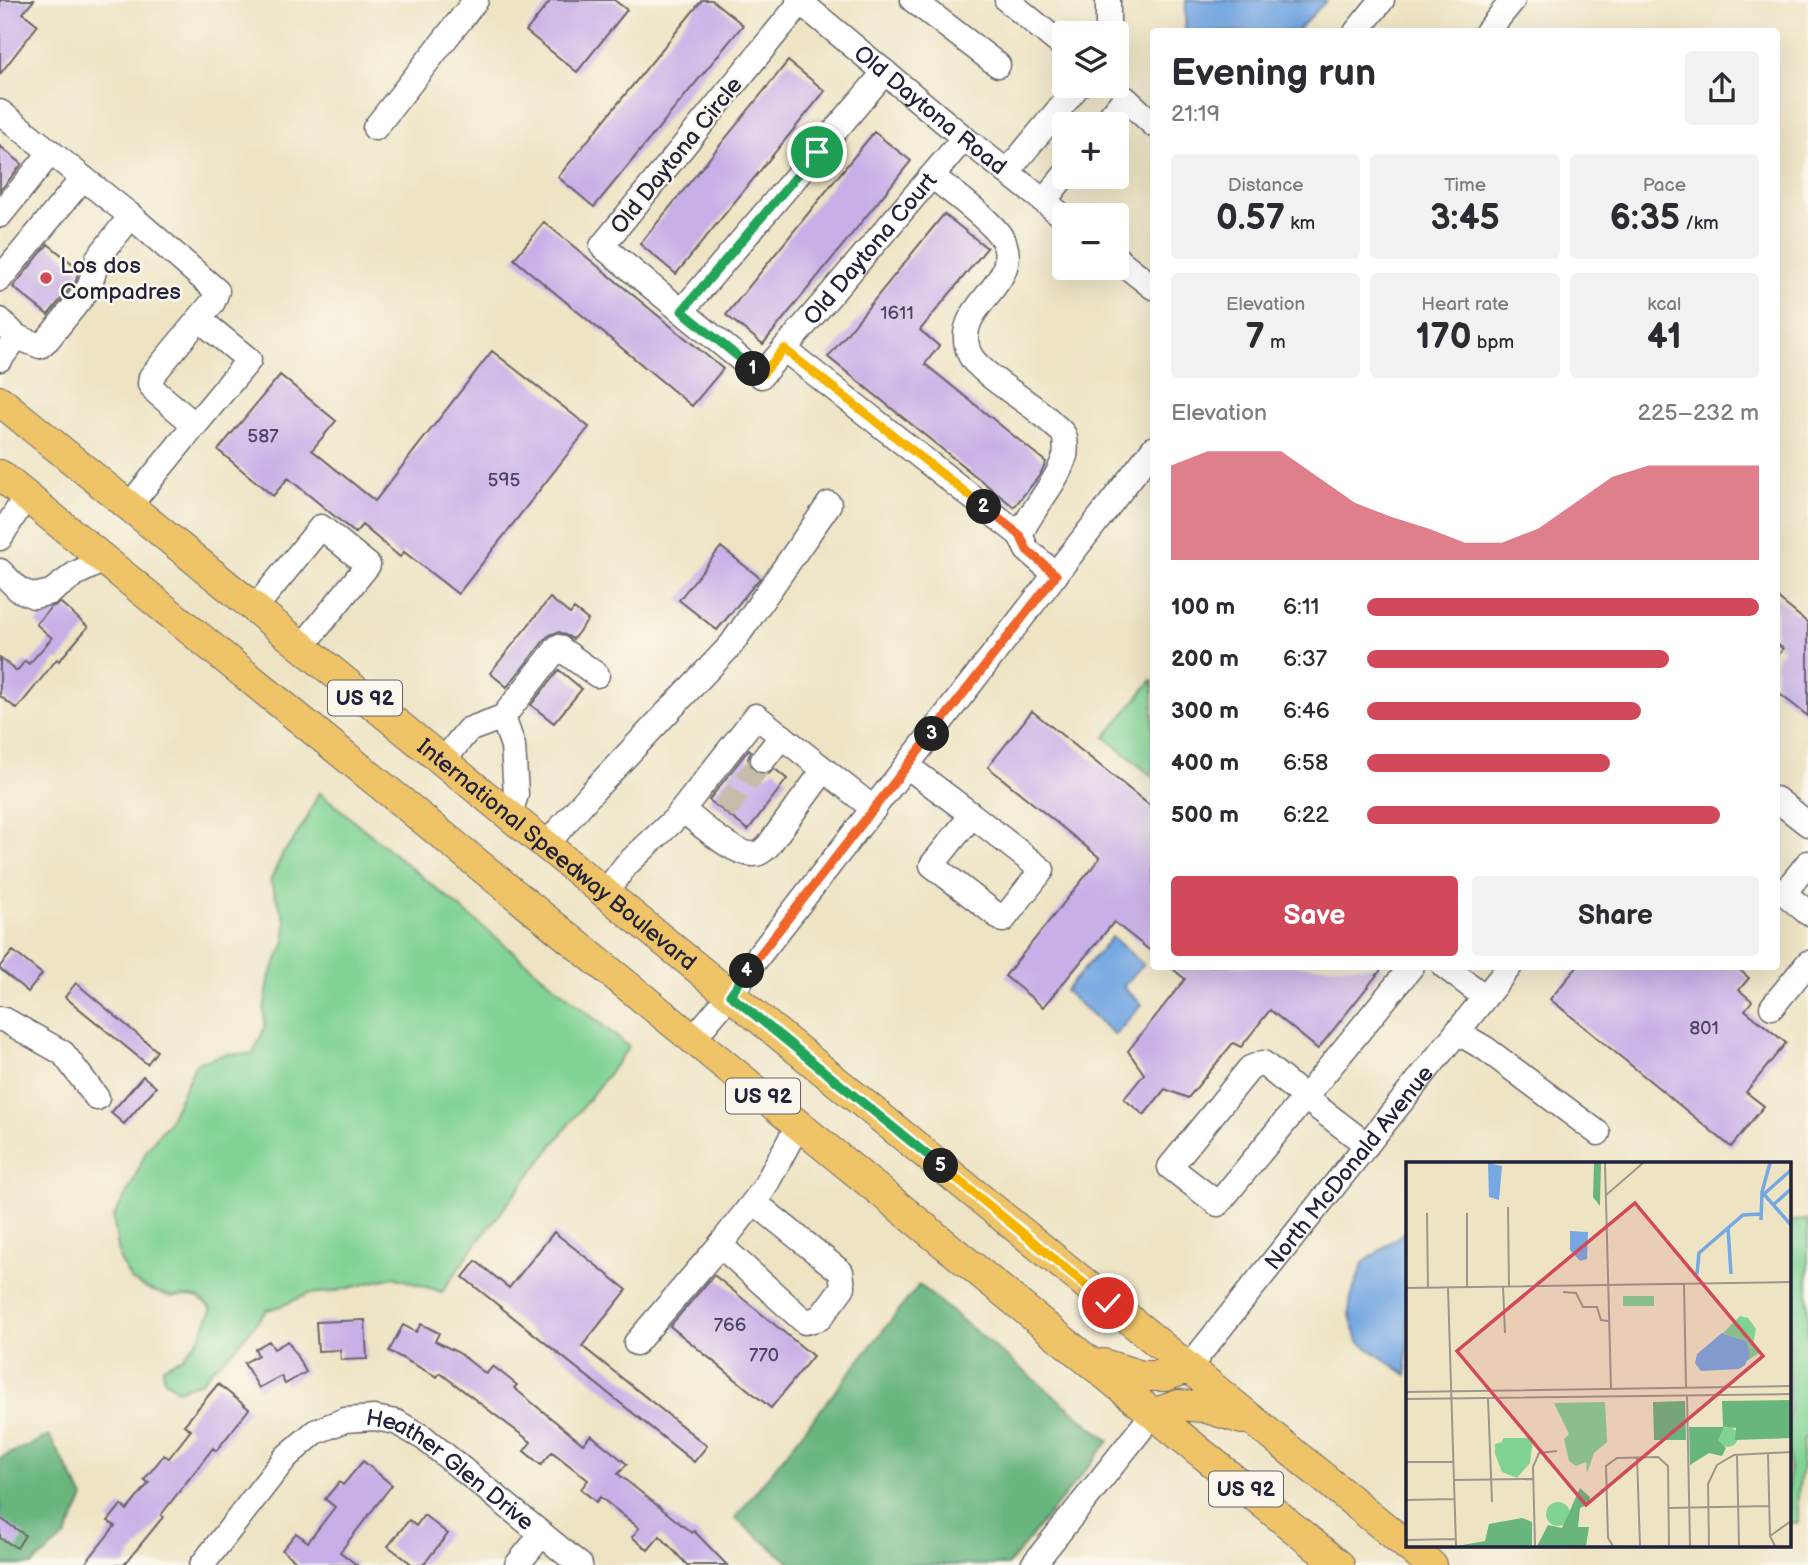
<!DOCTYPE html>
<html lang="en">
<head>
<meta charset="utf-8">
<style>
  :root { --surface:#fff; --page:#f2f2f3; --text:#2b2b33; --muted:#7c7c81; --accent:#d1495b }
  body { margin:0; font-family:"Balsamiq Sans",sans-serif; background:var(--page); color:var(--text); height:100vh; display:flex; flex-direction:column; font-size:26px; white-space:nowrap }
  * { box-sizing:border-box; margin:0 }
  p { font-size:23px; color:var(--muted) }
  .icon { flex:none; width:38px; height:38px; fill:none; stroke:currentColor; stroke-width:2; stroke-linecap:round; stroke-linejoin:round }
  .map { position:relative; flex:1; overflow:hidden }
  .panel { position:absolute; left:1150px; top:28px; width:630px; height:942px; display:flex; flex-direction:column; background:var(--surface); border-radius:7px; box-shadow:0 7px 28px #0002 }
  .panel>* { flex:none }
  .controls { position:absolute; left:1052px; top:21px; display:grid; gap:14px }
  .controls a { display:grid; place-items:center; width:77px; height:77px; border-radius:7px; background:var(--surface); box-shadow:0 7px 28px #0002; font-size:35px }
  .pin { position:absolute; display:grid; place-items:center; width:60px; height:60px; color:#fff; margin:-30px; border:4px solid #fff; border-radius:50%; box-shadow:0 2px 7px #0007 }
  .km { position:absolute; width:35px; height:35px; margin:-18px; border-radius:50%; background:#222; color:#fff; font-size:19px; line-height:35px; text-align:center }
  .round { display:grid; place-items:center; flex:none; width:74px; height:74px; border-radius:7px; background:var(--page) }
  .head { display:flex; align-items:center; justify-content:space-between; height:119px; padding:0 21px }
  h1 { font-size:38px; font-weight:800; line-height:52px }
  .figures { display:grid; grid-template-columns:repeat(3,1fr); gap:10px; height:119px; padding:7px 21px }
  .figures div { display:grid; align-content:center; border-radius:7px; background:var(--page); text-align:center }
  .figures b { font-size:35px; font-weight:800 }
  .figures small { font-size:19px; font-weight:400 }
  .figures p { font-size:19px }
  .chart { height:196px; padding:14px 21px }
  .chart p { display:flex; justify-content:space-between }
  .chart svg { width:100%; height:126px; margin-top:7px; fill:var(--accent); opacity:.7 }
  .action { display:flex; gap:14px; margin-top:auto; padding:14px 21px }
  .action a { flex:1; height:80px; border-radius:7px; background:var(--accent); color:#fff; font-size:28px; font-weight:800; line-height:80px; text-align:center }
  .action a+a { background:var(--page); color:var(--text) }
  ul { padding:0 21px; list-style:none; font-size:23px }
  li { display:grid; grid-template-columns:112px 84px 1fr; align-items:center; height:52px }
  li i { height:18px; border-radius:9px; background:var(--accent) }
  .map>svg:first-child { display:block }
  .green { fill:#81d394; stroke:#527a68; stroke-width:2 }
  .forest { fill:#68b57e; stroke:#456c5c; stroke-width:2 }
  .water { fill:#76a8e2; stroke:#4c658e; stroke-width:2 }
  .building { fill:#c8afe7 }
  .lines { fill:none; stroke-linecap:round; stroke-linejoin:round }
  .minor-tunnel { stroke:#c5bda9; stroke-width:24; stroke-dasharray:24 12; stroke-linecap:butt }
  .minor-casing { stroke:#69666b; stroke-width:27 }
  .major-casing { stroke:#69666b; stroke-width:32 }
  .minor { stroke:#fff; stroke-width:24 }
  .major { stroke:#efc469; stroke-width:30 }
  .split-1-casing { stroke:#fff; stroke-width:14 }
  .split-2-casing { stroke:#fff; stroke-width:14 }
  .split-3-casing { stroke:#fff; stroke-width:14 }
  .split-4-casing { stroke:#fff; stroke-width:14 }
  .split-5-casing { stroke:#fff; stroke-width:14 }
  .split-6-casing { stroke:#fff; stroke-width:14 }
  .split-1 { stroke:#22a559; stroke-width:9 }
  .split-2 { stroke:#f5b400; stroke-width:9 }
  .split-3 { stroke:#f0652b; stroke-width:9 }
  .split-4 { stroke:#f0652b; stroke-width:9 }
  .split-5 { stroke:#22a559; stroke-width:9 }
  .split-6 { stroke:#f5b400; stroke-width:9 }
  .poi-dot { fill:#d1495b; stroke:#fbf7ec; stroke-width:2.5 }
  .labels { text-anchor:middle; stroke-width:5; stroke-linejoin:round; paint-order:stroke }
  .number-label { font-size:19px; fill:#4c4566 }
  .shield { fill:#fbf7ec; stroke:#636270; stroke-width:2 }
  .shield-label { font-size:21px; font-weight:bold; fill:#22223b }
  .street-label { font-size:23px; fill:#22223b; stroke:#fbf7ec }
  .poi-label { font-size:23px; fill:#22223b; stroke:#fbf7ec; text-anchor:start }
  .inset-river { fill:none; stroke:#76a8e2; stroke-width:3.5 }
  .inset-road { fill:none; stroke:#9c968d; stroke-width:2 }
  .view { fill:#d1495b; fill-opacity:0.15; stroke:#d1495b; stroke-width:3.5 }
  .inset-edge { fill:none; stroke:#22223b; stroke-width:3.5 }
</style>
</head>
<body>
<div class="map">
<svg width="1808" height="1565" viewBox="0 0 1808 1565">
  <rect width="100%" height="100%" fill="#fbf7ec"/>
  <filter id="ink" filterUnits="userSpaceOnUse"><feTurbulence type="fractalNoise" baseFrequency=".0143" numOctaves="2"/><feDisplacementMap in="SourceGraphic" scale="14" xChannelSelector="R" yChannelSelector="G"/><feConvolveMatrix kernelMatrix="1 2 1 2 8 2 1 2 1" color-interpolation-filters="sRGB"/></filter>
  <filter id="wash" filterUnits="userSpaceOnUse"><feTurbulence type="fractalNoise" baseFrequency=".00686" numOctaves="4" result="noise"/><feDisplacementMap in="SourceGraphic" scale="28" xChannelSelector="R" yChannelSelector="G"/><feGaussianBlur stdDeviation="1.57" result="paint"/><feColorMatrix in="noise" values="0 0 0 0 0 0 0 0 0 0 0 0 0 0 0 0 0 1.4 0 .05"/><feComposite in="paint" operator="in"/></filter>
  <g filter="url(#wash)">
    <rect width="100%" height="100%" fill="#eee4c4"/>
    <path class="green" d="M 1152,680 L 1153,681 L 1153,777 L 1105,737 Z
      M 319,792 L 629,1047 L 470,1252 L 442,1292 L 394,1277 L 332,1292 L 308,1294 L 281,1306 L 267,1310 L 234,1349 L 215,1366 L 201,1382 L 177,1390 L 164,1379 L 163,1367 L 183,1357 L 200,1337 L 212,1309 L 199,1298 L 190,1296 L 172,1297 L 150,1290 L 131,1280 L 120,1260 L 113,1218 L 133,1182 L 147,1149 L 168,1123 L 196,1063 L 226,1054 L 253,1054 L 265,1027 L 264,1009 L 270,975 L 285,943 L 286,922 L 270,881 L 283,853 L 291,844 L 307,818 Z
      M 1808,1220 L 1808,1435 L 1803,1441 L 1802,1466 L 1798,1493 L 1798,1523 L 1789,1523 L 1789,1221 Z"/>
    <path class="forest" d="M 919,1285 L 1109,1441 L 1008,1565 L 793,1565 L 735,1518 Z
      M 49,1436 L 84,1498 L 66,1536 L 32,1565 L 0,1565 L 0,1458 Z"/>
    <path class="water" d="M 1186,0 L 1327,0 L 1297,31 L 1185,32 Z
      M 1112,937 L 1143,964 L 1123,987 L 1142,1004 L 1115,1035 L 1065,991 Z
      M 1407,1230 L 1407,1375 L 1358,1341 L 1349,1312 L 1351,1297 L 1363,1263 Z"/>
    <g id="blocks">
      <path class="building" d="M 0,0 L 34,0 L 23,13 L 38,25 L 0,74 Z
        M 551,0 L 614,0 L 627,10 L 577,72 L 526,31 Z
        M 702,0 L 712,0 L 743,25 L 594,207 L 558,177 Z
        M 788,61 L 825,91 L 676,274 L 640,244 Z
        M 874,132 L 911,161 L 763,344 L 726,315 Z
        M 0,146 L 22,164 L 0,191 Z
        M 944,214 L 987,248 L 920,330 L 939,346 L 925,364 L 1046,462 L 1040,475 L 1014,507 L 828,357 Z
        M 544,222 L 723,369 L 692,406 L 514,259 Z
        M 48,244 L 79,269 L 76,281 L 48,315 L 13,287 Z
        M 492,351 L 589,427 L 458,594 L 404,552 L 400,557 L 362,525 L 355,533 L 288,478 L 273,496 L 218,450 L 280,375 L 336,421 L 312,450 L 375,501 Z
        M 721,547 L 760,578 L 717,630 L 679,600 Z
        M 1776,597 L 1808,623 L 1808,716 L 1776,691 L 1776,658 L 1783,649 L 1776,643 Z
        M 550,598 L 570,614 L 574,609 L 588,620 L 573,639 L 559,632 L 552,634 L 547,637 L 507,687 L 490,673 Z
        M 61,603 L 88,627 L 59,661 L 57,659 L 17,709 L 0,696 L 0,658 L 17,671 L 25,661 L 29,664 L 52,638 L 36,624 L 51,607 Z
        M 559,670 L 582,689 L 554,723 L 531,705 Z
        M 1032,711 L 1153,808 L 1153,953 L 1114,922 L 1043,1007 L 1005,976 L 1100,858 L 988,767 Z
        M 749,749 L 751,751 L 748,759 L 749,765 L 754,772 L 760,775 L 768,774 L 775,769 L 787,779 L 748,830 L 709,800 Z
        M 13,951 L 42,974 L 28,992 L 0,969 L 0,966 Z
        M 1169,966 L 1384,966 L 1318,1049 L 1270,1010 L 1241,1047 L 1233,1043 L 1188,1098 L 1165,1089 L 1144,1115 L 1124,1099 L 1144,1074 L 1128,1051 L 1185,979 Z
        M 1578,966 L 1735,966 L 1749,978 L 1739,990 L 1752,1001 L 1745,1010 L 1786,1043 L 1746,1092 L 1764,1106 L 1731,1147 L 1550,999 Z
        M 76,983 L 157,1051 L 147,1064 L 65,997 Z
        M 143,1076 L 156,1087 L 124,1124 L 111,1113 Z
        M 554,1232 L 627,1290 L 582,1346 L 707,1446 L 694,1462 L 463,1277 L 476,1261 L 509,1288 Z
        M 714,1275 L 813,1356 L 771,1408 L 670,1326 Z
        M 365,1320 L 367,1359 L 341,1360 L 340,1350 L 318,1351 L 316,1322 Z
        M 421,1324 L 439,1333 L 435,1341 L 459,1353 L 486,1374 L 493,1366 L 517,1385 L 514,1388 L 583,1444 L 591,1435 L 627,1464 L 618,1474 L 692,1533 L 694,1531 L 727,1565 L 687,1565 L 660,1536 L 648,1550 L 632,1537 L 639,1528 L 600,1497 L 596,1502 L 581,1489 L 588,1480 L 552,1452 L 541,1465 L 524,1451 L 531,1442 L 440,1373 L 437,1377 L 389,1351 L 403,1325 L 416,1332 Z
        M 269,1341 L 274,1349 L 288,1341 L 306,1372 L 285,1384 L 281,1376 L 259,1388 L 244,1363 L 258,1355 L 255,1349 Z
        M 218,1384 L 249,1409 L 216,1451 L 213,1448 L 161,1515 L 163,1517 L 124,1565 L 84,1565 L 115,1526 L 108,1521 L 121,1505 L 127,1510 L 149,1483 L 144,1480 L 164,1455 L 169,1458 L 191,1430 L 184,1425 Z
        M 363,1461 L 392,1485 L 340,1552 L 357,1565 L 301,1565 L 282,1550 L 296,1533 L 308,1542 L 335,1507 L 325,1499 L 339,1482 L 343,1485 Z
        M 424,1515 L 448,1534 L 423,1565 L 413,1565 L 388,1546 L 409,1520 L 416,1526 Z
        M 0,1518 L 25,1535 L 17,1548 L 0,1538 Z"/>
    </g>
  </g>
  <g filter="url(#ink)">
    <use href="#blocks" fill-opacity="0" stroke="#69666b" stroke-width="2"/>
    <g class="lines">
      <path class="minor-tunnel" d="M 724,811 L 763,760"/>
      <defs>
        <g id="minor">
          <path id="s1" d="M 798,0 L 964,138 L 1064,217"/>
          <path d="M 913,0 L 998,65"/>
          <path d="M 1007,0 L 1064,47"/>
          <path id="s2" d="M 801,2 L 602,246 L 761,376 L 964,138"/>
          <path d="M 1356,32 L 1382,0"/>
          <path d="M 1487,32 L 1513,0"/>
          <path d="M 1108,33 L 1108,0"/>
          <path d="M 0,112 L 131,216 L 98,258 L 89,288 L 48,339 L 40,346 L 17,337 L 0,359"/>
          <path d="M 1104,124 L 1125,98 L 1153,124"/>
          <path d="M 375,128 L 476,0"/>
          <path d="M 1007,172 L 1078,86"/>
          <path d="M 932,176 C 949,190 1000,226 1005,245 C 1018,285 957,306 967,346 C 968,352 972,360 977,364 C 999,387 1030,401 1053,424 C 1056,427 1062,431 1064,435 C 1066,440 1066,452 1065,456 C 1056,485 1032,508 1020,535 L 1027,550 L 1056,575"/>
          <path d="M 1044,201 L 1064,176"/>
          <path d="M 0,215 L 51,152"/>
          <path d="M 1116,258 L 1153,287"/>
          <path d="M 0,279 L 83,178"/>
          <path d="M 682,311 L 885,72"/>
          <path d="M 0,320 L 17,337"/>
          <path d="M 784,349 L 1020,535"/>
          <path d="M 195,425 L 249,360 L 199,319"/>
          <path d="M 129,506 L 195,425 L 156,392 L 150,384 L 151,377 L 213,302 L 217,291 L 131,216"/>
          <path d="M 0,538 L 26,496"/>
          <path d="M 0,571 L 19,590 L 34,596 L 51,592 L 75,574 L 104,560"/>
          <path d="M 255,608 L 321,527 L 368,565 L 302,647"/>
          <path d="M 503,717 L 513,746 L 516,794 L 510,815"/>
          <path d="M 763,760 L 782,736"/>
          <path d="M 443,761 L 468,730 L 503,717 L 558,647 L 597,675"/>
          <path d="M 907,766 L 972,815 L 932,865 L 1003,920 L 1042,870 L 972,815"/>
          <path d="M 1776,799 L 1808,824"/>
          <path d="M 683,810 C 698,822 739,861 759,853 C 762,852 765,849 768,846 L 824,770"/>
          <path d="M 546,845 L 593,791 L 731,645 L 829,504"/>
          <path d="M 1808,863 L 1784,893 L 1808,913"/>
          <path d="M 605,893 L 626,865 L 675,819 L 756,716 L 874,809"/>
          <path d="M 1444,966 L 1485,997"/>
          <path d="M 1772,1007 L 1808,963"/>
          <path d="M 0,1019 L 5,1020 L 63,1053 L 97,1098"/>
          <path d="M 1457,1032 L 1486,1049 L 1598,1133"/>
          <path d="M 693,1039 L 730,995 L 757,958 L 1153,449"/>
          <path d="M 1367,1145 L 1304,1097 L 1263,1063 L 1250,1068 L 1170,1167 L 1218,1204 L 1412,966"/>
          <path d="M 754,1202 L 841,1272 L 843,1287 L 820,1318 L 805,1322 L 720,1245 L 763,1190 L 798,1125"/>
          <path d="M 636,1343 L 720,1245"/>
          <path id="s3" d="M 1188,1368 L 1510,966"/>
          <path id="s4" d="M 202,1565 L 286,1457 L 315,1432 L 345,1420 L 374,1418 L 396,1422 L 424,1438 L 580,1565"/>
          <path d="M 517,1565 L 542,1534"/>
          <path d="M 1033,1565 L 1153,1414"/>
        </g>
        <g id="major">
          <path id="s5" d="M 0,401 L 1431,1565"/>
          <path d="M 0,475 L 1339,1565"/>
          <path d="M 1103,1364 L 1142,1376 L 1166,1376 L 1188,1368"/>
          <path d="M 1153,1414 L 1178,1405 L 1203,1407 L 1242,1419"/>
        </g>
      </defs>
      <use href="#minor" class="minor-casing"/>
      <use href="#major" class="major-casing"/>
      <use href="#minor" class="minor"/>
      <use href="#major" class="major"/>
    </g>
  </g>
  <g class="lines" filter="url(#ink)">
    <defs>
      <path id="split-1" d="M 753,369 L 682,311 L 817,152"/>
      <path id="split-2" d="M 753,369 L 761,376 L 784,349 L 984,507"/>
      <path id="split-3" d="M 932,734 L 1056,575 L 1027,550 L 1020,535 L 984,507"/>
      <path id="split-4" d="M 747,971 L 932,734"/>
      <path id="split-5" d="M 747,971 L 730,995 L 941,1166"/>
      <path id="split-6" d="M 941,1166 L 1108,1303"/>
    </defs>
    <use href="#split-1" class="split-1-casing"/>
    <use href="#split-2" class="split-2-casing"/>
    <use href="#split-3" class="split-3-casing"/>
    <use href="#split-4" class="split-4-casing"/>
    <use href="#split-5" class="split-5-casing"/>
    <use href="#split-6" class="split-6-casing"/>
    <use href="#split-1" class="split-1"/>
    <use href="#split-2" class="split-2"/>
    <use href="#split-3" class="split-3"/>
    <use href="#split-4" class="split-4"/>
    <use href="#split-5" class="split-5"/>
    <use href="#split-6" class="split-6"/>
  </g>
  <circle class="poi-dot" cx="46" cy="278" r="7"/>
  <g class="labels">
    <g class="number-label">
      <text x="897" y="319">1611</text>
      <text x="263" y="442">587</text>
      <text x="504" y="486">595</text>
      <text x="1704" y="1034">801</text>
      <text x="730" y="1331">766</text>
      <text x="764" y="1361">770</text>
    </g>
    <g class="shield">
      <rect x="328" y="680.5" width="74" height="35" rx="5"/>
      <rect x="726" y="1078.5" width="74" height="35" rx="5"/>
      <rect x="1209" y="1471.5" width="74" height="35" rx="5"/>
    </g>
    <g class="shield-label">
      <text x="365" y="705">US 92</text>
      <text x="763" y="1103">US 92</text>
      <text x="1246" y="1496">US 92</text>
    </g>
    <g class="street-label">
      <text dy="8" stroke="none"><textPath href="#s1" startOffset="172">Old Daytona Road</textPath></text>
      <text transform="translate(676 155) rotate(-51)" y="8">Old Daytona Circle</text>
      <text dy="8" stroke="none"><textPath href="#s2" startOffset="688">Old Daytona Court</textPath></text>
      <text dy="8" stroke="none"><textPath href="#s5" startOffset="718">International Speedway Boulevard</textPath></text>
      <text dy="8" stroke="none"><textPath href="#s3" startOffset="257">North McDonald Avenue</textPath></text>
      <text dy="8" stroke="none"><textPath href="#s4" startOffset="329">Heather Glen Drive</textPath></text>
    </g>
    <g class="poi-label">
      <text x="60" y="273">Los dos<tspan x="60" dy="26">Compadres</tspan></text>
    </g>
  </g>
  <g transform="translate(1406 1162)">
    <rect width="385" height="385" fill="#eee4c4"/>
    <path d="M 217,134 L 248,134 L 248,144 L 217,144 ZM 334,154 L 342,156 L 350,167 L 347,182 L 353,191 L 341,199 L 340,179 L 317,171 ZM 199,240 L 201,280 L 188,291 L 181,311 L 180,300 L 170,304 L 163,299 L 158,277 L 163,272 L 148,241 ZM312 275a10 10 0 1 1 20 0a10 10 0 1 1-20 0ZM 97,276 L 127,276 L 124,301 L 111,316 L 96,310 L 89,292 L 89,282 L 96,280 ZM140 352a12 12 0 1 1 24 0a12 12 0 1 1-24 0Z" fill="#81d394"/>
    <path d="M 188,1 L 195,1 L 194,44 L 187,35 ZM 385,238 L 385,276 L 329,278 L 330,266 L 318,265 L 312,278 L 320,286 L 316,294 L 303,291 L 284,303 L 283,265 L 317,265 L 316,239 ZM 279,239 L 280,278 L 248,278 L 247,240 ZM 174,326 L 184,335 L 183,342 L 174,346 L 172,365 L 183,365 L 180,384 L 131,384 L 142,363 L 156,366 ZM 116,356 L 126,360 L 126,384 L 51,384 L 79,379 L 83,362 Z" fill="#68b57e"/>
    <path d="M 82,1 L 96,4 L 93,38 L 83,35 ZM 164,69 L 182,70 L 181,97 L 174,99 L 164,88 ZM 316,171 L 340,179 L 344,193 L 339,203 L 333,207 L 295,209 L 289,201 L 291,192 Z" fill="#76a8e2"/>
    <path class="inset-river" d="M 356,30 L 385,63M 358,32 L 385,8M 367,43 L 385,27M 355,58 L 356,30 L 364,1M 322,66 L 325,112M 291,112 L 293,91 L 337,53 L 355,52"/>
    <path class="inset-road" d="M 199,1 L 205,227M 199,34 L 237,1M 102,45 L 103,125M 21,51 L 22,126M 61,51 L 61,125M 278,122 L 280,226M 97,125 L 99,171M 0,126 L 385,120M 42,126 L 50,384M 157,130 L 170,131 L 177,145 L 191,145 L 195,158 L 202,159M 0,230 L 385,224M 281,233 L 284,384M 82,236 L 86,340M 0,237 L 385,232M 362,291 L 364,374 L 369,384M 331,292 L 333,384M 231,295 L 234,384M 0,300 L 47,300M 48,318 L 128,317M 0,338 L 48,337M 262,346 L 363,344M 364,374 L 385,359M 0,378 L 50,377M 129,384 L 127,305 L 133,291 L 151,289M 207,384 L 202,376 L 200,304 L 211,296 L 252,295 L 262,304 L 263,384M 303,384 L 302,322 L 311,303 L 328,293 L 385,290"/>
    <path class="view" d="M 229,41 L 357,194 L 180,343 L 51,189 Z"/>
    <rect width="385" height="385" class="inset-edge"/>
  </g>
</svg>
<div class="controls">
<a><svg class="icon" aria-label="layers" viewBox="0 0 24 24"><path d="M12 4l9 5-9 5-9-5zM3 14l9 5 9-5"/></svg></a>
<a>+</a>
<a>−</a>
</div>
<div class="pin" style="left:817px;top:152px;background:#1e9e55"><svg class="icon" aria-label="arrive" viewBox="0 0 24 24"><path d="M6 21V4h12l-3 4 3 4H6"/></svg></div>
<div class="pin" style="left:1108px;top:1303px;background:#d93025"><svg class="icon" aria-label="check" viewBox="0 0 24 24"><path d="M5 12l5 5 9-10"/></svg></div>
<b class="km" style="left:753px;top:369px">1</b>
<b class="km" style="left:984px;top:507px">2</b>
<b class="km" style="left:932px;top:734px">3</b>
<b class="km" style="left:747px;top:971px">4</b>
<b class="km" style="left:941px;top:1166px">5</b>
<section class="panel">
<div class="head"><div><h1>Evening run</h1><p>21:19</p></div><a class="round"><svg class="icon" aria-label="share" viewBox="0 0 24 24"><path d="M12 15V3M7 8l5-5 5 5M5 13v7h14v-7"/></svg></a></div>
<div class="figures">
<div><p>Distance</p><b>0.57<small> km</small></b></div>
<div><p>Time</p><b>3:45</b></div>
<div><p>Pace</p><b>6:35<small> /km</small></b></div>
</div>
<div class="figures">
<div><p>Elevation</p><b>7<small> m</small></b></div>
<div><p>Heart rate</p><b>170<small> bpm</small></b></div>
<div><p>kcal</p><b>41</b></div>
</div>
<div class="chart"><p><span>Elevation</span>225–232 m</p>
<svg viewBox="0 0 160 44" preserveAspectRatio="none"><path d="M0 44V11L10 6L20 6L30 6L40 15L50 24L60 29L70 33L80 38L90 38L100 33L110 24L120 15L130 11L140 11L150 11L160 11V44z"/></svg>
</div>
<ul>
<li><b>100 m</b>6:11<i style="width:100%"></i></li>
<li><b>200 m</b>6:37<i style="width:77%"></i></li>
<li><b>300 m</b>6:46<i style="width:70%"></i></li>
<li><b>400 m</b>6:58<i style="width:62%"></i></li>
<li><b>500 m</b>6:22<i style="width:90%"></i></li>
</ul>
<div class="action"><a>Save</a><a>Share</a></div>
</section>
</div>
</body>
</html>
